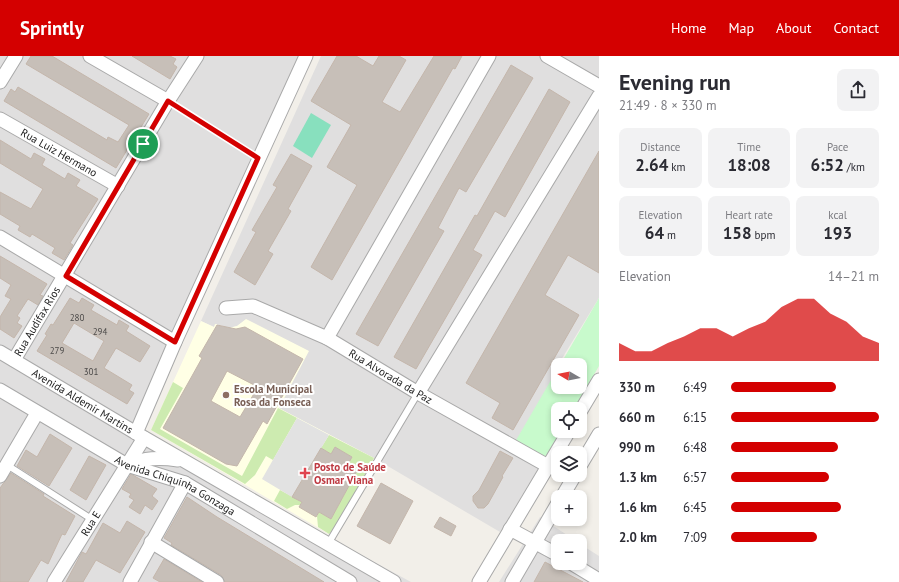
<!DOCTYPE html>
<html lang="en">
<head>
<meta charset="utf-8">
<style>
  :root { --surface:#fff; --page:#f2f2f3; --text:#2b2b33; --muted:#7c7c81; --accent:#d40000 }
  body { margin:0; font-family:"PT Sans",sans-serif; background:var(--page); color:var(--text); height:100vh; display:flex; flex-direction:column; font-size:15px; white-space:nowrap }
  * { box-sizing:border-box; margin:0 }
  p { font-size:13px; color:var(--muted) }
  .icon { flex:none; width:22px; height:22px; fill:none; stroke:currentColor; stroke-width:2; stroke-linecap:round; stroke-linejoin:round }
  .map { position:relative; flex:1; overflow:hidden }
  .sheet { display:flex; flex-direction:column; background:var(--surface); width:300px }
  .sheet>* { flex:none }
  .needle { width:26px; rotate:280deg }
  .buttons { position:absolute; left:551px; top:302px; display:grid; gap:8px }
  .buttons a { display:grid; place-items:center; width:36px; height:36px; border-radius:8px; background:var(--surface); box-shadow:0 2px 6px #0003; font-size:20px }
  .pin { position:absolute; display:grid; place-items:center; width:34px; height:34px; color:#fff; margin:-17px; border:2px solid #fff; border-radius:50%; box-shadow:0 1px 4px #0007 }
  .round { display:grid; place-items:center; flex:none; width:42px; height:42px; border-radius:8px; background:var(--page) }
  .headline { display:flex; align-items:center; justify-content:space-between; height:68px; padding:0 20px }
  h1 { font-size:22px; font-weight:700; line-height:30px }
  .figures { display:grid; grid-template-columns:repeat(3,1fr); gap:6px; height:68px; padding:4px 20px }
  .figures div { display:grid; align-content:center; border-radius:8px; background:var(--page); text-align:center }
  .figures b { font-size:17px; font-weight:700 }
  .figures small { font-size:11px; font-weight:400 }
  .figures p { font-size:11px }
  .chart { height:112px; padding:8px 20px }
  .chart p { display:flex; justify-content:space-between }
  .chart svg { width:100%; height:72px; margin-top:4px; fill:var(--accent); opacity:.7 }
  ul { padding:0 20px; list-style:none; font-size:13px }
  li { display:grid; grid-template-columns:64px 48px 1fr; align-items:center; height:30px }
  li i { height:10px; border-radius:5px; background:var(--accent) }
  header { display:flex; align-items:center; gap:24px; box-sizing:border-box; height:56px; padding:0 20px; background:var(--accent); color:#fff }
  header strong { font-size:19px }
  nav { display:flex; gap:22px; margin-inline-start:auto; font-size:14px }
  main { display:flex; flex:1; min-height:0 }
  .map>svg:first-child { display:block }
  .residential { fill:#e0dfdf }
  .education { fill:#ffffe5 }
  .grass { fill:#cdebb0 }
  .park { fill:#c8facc }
  .pitch { fill:#88e0be }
  .parking { fill:#e2e2e2 }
  .building { fill:#c7bfb8; stroke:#c4b6ab; fill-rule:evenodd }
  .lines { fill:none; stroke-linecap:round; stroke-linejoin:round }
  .lane-casing { stroke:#a9a9a9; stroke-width:8 }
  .street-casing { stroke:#a9a9a9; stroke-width:15 }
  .path { stroke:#fa8072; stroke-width:2.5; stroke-dasharray:2 2; stroke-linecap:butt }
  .lane { stroke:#fff; stroke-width:6 }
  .street { stroke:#fff; stroke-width:13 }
  .route-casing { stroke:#fff; stroke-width:8 }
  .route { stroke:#d40000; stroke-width:5 }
  .education-dot { fill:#8d6e63; stroke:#fff; stroke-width:1.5 }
  .health-dot { fill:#e0444e; stroke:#fff; stroke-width:1.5 }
  .labels { text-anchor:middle; stroke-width:4; stroke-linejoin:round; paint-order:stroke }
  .number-label { font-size:9px; fill:#4b4948 }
  .street-label { font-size:11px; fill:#222; stroke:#fff }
  .education-label { font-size:11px; font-weight:bold; fill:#785e54; stroke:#fff; text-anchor:start }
  .health-label { font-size:11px; font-weight:bold; fill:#be3a42; stroke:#fff; text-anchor:start }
</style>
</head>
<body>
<header>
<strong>Sprintly</strong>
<nav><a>Home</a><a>Map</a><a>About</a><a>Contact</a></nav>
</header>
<main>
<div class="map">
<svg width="599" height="526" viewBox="0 0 599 526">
  <rect width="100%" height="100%" fill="#f2efe9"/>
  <path class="residential" d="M 0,0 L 306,0 L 136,376 L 411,526 L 0,526 Z
    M 321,0 L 599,0 L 599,242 L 558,309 L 544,403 L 500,476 L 374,402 L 278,352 L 308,295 L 246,264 L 237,270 L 229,272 L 216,268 L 214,271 L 201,265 Z
    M 540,461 L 576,485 L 558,485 L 558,507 L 580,507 L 580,488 L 599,500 L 599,526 L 499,526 Z"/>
  <path class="education" d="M 246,263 L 309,295 L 279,352 L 374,402 L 329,478 L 151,374 L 201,265 L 214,271 L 215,268 L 229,272 L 237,270 Z"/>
  <path class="grass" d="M 173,326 L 183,332 L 160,373 L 242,420 L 278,352 L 297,362 L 273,404 L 266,400 L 255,419 L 245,428 L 151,374 Z
    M 329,379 L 374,402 L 335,472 L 329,478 L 318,471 L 317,460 L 319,456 L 331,463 L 357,415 L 347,410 L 352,401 L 335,391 L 331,398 L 321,392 Z
    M 280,434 L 302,446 L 300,449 L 295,449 L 287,453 L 274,445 Z"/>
  <path class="park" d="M 599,242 L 599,310 L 574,353 L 558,353 L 558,375 L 561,375 L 544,403 L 515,386 L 558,312 L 558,331 L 580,331 L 580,309 L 560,309 Z"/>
  <path class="pitch" d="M 311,57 L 331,69 L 312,102 L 293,90 Z"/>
  <path class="parking" d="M 297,362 L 329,379 L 292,441 L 262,423 Z"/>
  <path class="building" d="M 31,0 L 52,0 L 149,58 L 116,112 L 4,45 L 11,33 L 15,36 L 18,31 L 107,84 L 108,81 L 118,86 L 129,69 L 26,8 Z
    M 132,0 L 170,0 L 176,3 L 173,8 L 177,11 L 170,23 Z
    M 337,0 L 356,0 L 373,10 L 379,0 L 399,0 L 406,4 L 382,46 L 400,56 L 434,0 L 462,0 L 455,13 L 453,12 L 332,224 L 311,211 L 357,129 L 327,111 L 351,69 L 311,45 Z
    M 511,9 L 533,22 L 466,136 L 459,132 L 438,172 L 444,175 L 378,290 L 356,278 Z
    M 549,33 L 570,46 L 505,161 L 495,155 L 473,194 L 482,199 L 416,313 L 394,301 L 475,159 L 477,160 Z
    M 0,84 L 31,103 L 34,97 L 45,103 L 42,109 L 65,123 L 68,117 L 80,124 L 76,130 L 98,143 L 70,187 L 73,189 L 64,204 L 52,197 L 55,192 L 32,178 L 30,181 L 18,174 L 20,170 L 0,158 L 0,136 L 31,153 L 43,133 L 0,107 Z
    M 599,95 L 599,217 L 568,199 L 545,239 L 579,259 L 513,374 L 492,362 L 500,347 L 466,327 Z
    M 291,98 L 312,110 L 288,153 L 291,155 L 268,195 L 273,198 L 255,229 L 234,216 L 256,176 L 252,174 L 277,131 L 273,129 Z
    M 0,200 L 47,228 L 40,239 L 43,240 L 38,249 L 28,243 L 17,260 L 20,262 L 17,267 L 22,270 L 14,282 L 0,273 L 0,261 L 11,243 L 5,240 L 11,229 L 0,222 Z
    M 70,242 L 79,247 L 82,242 L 94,249 L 91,254 L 117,269 L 119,264 L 129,270 L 126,275 L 150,290 L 140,306 L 116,292 L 104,312 L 132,329 L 129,334 L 134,337 L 127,348 L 37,295 L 47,279 L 45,278 L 51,268 L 53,269 ZM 74,267 L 104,285 L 93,305 L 62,287 Z
    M 217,269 L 236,273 L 245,271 L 303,303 L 267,368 L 263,365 L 237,410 L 226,408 L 163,372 L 202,302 L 199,300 ZM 227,315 L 258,331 L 240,361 L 211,345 Z
    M 50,378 L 72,392 L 49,430 L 17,410 L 26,394 L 37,401 Z
    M 335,391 L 352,401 L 347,410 L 357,415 L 331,463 L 319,456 L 316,461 L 299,451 L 302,446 L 292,441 L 321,392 L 331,398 Z
    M 500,395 L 513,402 L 502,420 L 503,421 L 488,448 L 484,452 L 478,452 L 473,445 L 473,440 L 479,434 Z
    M 89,400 L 106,409 L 86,444 L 70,434 Z
    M 11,417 L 44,438 L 43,440 L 75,460 L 65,479 L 62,478 L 48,508 L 41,504 L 28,526 L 0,526 L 0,432 Z
    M 131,418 L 157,433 L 152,440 L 158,445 L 152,454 L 145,449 L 140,458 L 129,451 L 134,444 L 129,441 L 131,438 L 122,433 Z
    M 381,427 L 413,445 L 390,488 L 357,470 Z
    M 187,441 L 217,461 L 324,526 L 225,526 L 221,519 L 171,489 L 172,487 L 164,482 Z
    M 440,461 L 456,470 L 451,480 L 434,471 Z
    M 127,465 L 145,476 L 120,517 L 96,504 L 83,526 L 66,526 L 82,496 L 86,498 L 103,467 L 120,477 Z
    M 164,503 L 202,526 L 160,526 L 153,522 Z
    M 545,506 L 583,526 L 534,526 Z"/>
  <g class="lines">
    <defs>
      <path id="lane" d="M 7,409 L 93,464
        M 328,488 L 418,337"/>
      <g id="street">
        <path d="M 90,0 L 168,45"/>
        <path d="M 547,0 L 599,30"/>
        <path d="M 0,26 L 16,0"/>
        <path id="s1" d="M 0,63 L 118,130"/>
        <path d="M 0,181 L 175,286"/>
        <path id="s2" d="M 226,252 L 253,250 L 327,282 L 418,337 L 548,410"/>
        <path d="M 327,282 L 489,0"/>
        <path id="s3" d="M 0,296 L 136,377 L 394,526"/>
        <path id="s4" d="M 14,304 L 168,45 L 197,0"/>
        <path id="s5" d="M 0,334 L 127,409 L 185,427 L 350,526"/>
        <path d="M 418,337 L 599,40"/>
        <path d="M 580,356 L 599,324"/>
        <path d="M 136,377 L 175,286 L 306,0"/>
        <path d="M 127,409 C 145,402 159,401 178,404"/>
        <path d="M 580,410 L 599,378"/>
        <path d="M 0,420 L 37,357"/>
        <path d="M 562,441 L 575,419"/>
        <path d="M 510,473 L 558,499"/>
        <path d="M 151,486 L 217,526"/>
        <path d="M 571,507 L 599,524"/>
        <path id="s6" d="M 54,526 L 144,382"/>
        <path d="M 130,526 L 185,427"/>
        <path d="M 479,526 L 569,375"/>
        <path d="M 512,526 L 558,447"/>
      </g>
    </defs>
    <use href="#lane" class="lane-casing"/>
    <use href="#street" class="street-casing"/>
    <path class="path" d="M 178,52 L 249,96"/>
    <use href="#lane" class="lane"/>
    <use href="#street" class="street"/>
  </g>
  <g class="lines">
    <defs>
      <path id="route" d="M 168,45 L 258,102 L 175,286 L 66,220 Z"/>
    </defs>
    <use href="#route" class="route-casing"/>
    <use href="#route" class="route"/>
  </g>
  <circle class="education-dot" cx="226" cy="339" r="4"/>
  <path class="health-dot" d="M303 411h4v4h4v4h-4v4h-4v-4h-4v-4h4z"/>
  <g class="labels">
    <g class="number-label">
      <text x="77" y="265">280</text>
      <text x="100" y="279">294</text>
      <text x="57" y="298">279</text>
      <text x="91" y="319">301</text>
    </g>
    <g class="street-label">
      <text dy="4" stroke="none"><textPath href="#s1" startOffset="68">Rua Luiz Hermano</textPath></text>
      <text dy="4" stroke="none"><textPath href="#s4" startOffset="45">Rua Audifax Rios</textPath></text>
      <text dy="4" stroke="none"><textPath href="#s2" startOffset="182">Rua Alvorada da Paz</textPath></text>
      <text dy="4" stroke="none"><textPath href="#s3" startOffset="96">Avenida Aldemir Martins</textPath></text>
      <text dy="4" stroke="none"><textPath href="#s5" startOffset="200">Avenida Chiquinha Gonzaga</textPath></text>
      <text dy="4" stroke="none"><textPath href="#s6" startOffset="69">Rua E</textPath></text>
    </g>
    <g class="education-label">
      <text x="234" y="337">Escola Municipal<tspan x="234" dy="13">Rosa da Fonseca</tspan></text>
    </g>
    <g class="health-label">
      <text x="314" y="415">Posto de Saúde<tspan x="314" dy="13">Osmar Viana</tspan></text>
    </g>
  </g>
</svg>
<div class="buttons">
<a><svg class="needle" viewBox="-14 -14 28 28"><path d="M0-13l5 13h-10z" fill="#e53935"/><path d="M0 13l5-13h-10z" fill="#7c7c81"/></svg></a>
<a><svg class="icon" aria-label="locate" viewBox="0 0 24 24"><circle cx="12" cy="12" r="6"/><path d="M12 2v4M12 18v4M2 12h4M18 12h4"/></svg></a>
<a><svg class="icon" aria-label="layers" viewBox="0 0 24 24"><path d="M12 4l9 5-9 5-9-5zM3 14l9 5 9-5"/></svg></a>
<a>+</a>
<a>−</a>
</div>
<div class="pin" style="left:143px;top:88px;background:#1e9e55"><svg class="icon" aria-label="arrive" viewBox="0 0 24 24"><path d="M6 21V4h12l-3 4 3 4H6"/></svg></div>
</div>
<section class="sheet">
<div class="headline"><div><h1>Evening run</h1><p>21:49 · 8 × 330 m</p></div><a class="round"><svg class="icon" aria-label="share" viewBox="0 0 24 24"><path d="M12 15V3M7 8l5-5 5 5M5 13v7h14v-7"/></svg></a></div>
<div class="figures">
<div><p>Distance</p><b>2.64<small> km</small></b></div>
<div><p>Time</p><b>18:08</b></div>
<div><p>Pace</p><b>6:52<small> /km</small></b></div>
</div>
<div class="figures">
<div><p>Elevation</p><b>64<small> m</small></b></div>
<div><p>Heart rate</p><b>158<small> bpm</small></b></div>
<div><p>kcal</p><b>193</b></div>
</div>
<div class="chart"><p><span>Elevation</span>14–21 m</p>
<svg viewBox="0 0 160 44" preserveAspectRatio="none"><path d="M0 44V33L10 38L20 38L30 33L40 29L50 24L60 24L70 29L80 24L90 20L100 11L110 6L120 6L130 15L140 20L150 29L160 33V44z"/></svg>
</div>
<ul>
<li><b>330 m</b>6:49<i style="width:71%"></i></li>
<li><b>660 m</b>6:15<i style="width:100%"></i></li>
<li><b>990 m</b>6:48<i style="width:72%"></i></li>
<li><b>1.3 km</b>6:57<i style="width:66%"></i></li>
<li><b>1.6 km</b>6:45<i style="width:74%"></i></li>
<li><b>2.0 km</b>7:09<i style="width:58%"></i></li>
</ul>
</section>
</main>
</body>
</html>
